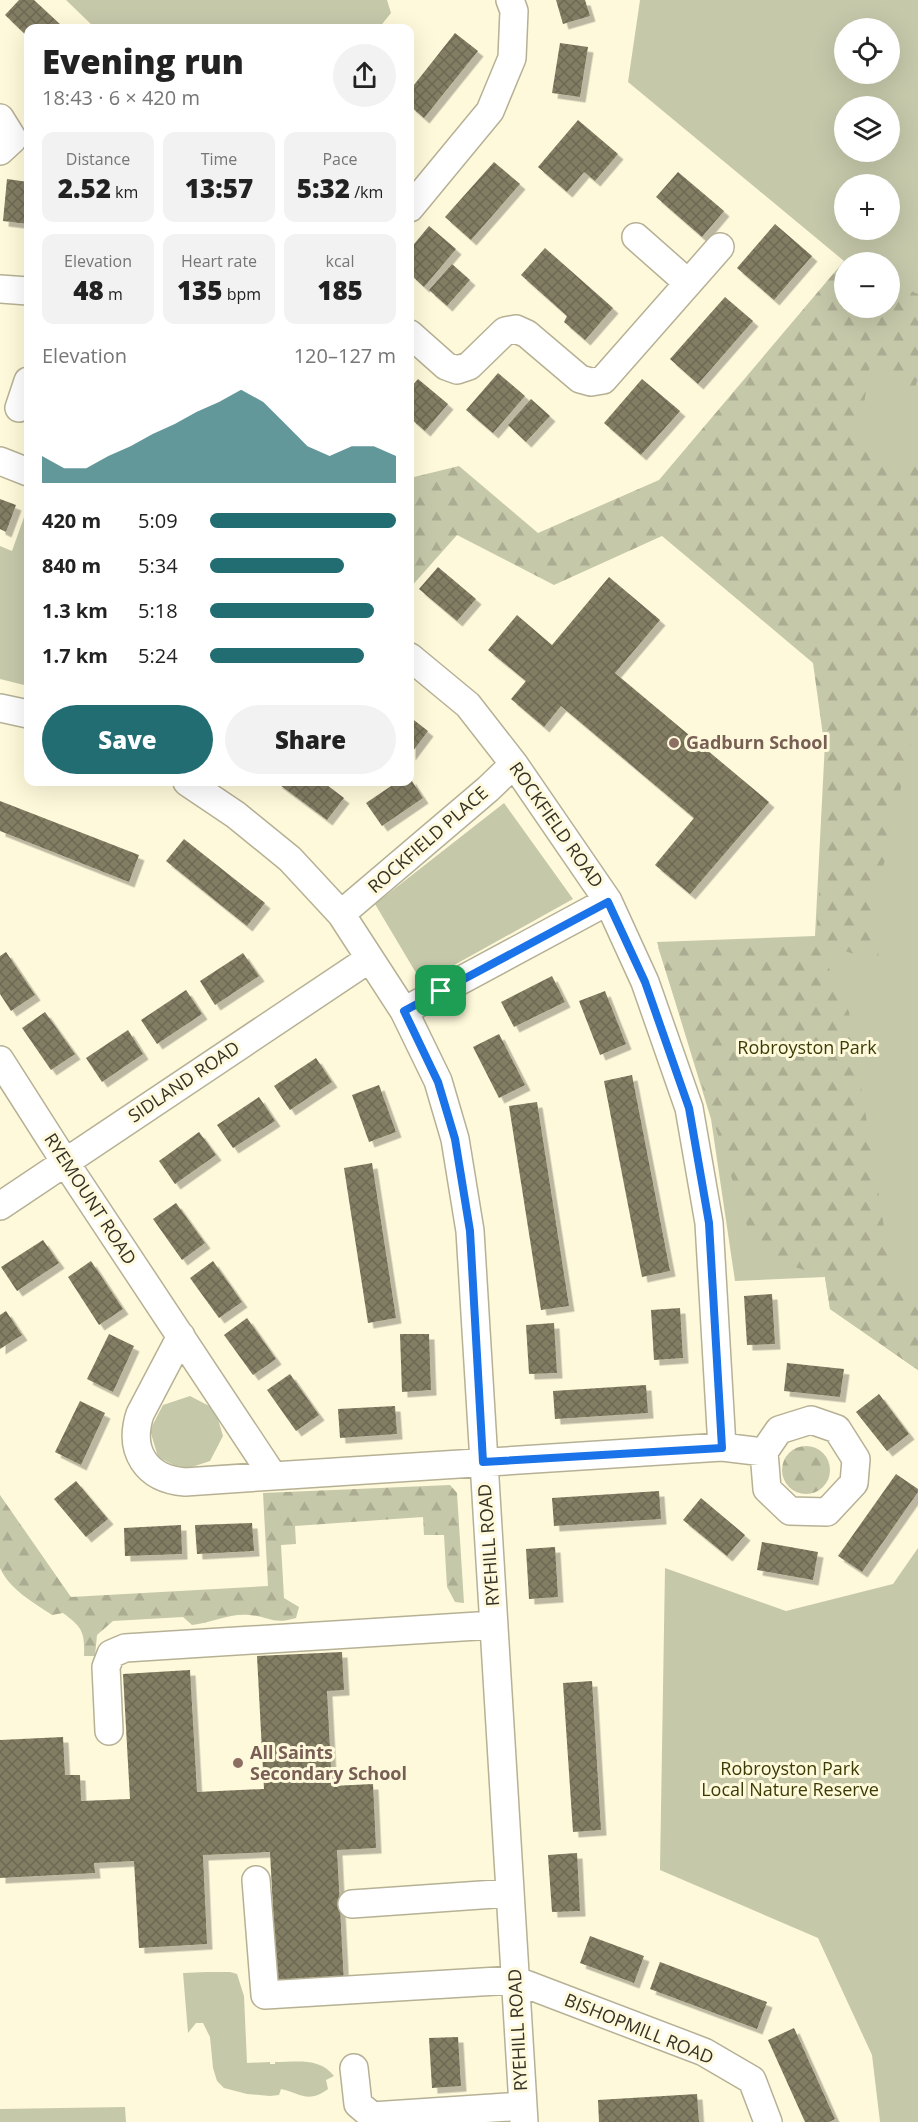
<!DOCTYPE html>
<html lang="en">
<head>
<meta charset="utf-8">
<style>
  :root { --surface:#fff; --page:#f2f2f2; --text:#222; --muted:#767676; --accent:#226d72 }
  body { margin:0; font-family:"Open Sans",sans-serif; background:var(--page); color:var(--text); height:100vh; display:flex; flex-direction:column; font-size:22px; white-space:nowrap }
  * { box-sizing:border-box; margin:0 }
  p { font-size:20px; color:var(--muted) }
  .icon { flex:none; width:33px; height:33px; fill:none; stroke:currentColor; stroke-width:2; stroke-linecap:round; stroke-linejoin:round }
  .map { position:relative; flex:1; overflow:hidden }
  .drawer { position:absolute; left:24px; top:24px; width:390px; height:762px; display:flex; flex-direction:column; background:var(--surface); border-radius:12px; box-shadow:0 6px 24px #0002 }
  .drawer>* { flex:none }
  .tools { position:absolute; left:834px; top:18px; display:grid; gap:12px }
  .tools a { display:grid; place-items:center; width:66px; height:66px; border-radius:50%; background:var(--surface); box-shadow:0 6px 24px #0002; font-size:30px }
  .pin { position:absolute; display:grid; place-items:center; width:51px; height:51px; color:#fff; margin:-26px; border-radius:12px; box-shadow:0 3px 9px #0006 }
  .round { display:grid; place-items:center; flex:none; width:63px; height:63px; border-radius:32px; background:var(--page) }
  .summary { display:flex; align-items:center; justify-content:space-between; height:102px; padding:0 18px }
  h1 { font-size:33px; font-weight:800; line-height:45px }
  .stats { display:grid; grid-template-columns:repeat(3,1fr); gap:9px; height:102px; padding:6px 18px }
  .stats div { display:grid; align-content:center; border-radius:12px; background:var(--page); text-align:center }
  .stats b { font-size:26px; font-weight:800 }
  .stats small { font-size:16px; font-weight:400 }
  .stats p { font-size:16px }
  .chart { height:168px; padding:12px 18px }
  .chart p { display:flex; justify-content:space-between }
  .chart svg { width:100%; height:108px; margin-top:6px; fill:var(--accent); opacity:.7 }
  .cta { display:flex; gap:12px; margin-top:auto; padding:12px 18px }
  .cta a { flex:1; height:69px; border-radius:36px; background:var(--accent); color:#fff; font-size:24px; font-weight:800; line-height:69px; text-align:center }
  .cta a+a { background:var(--page); color:var(--text) }
  ul { padding:0 18px; list-style:none; font-size:20px }
  li { display:grid; grid-template-columns:96px 72px 1fr; align-items:center; height:45px }
  li i { height:15px; border-radius:8px; background:var(--accent) }
  .map>svg:first-child { display:block }
  .green { fill:#c6c8aa; fill-rule:evenodd }
  .forest { fill:url(#forest-firs) }
  .building { fill:url(#building-cross-hatch); filter:url(#shadow) }
  .lines { fill:none; stroke-linecap:round; stroke-linejoin:round }
  .minor-casing { stroke:#b6b195; stroke-width:30 }
  .minor { stroke:#fff; stroke-width:27 }
  .route-casing { stroke:#fff; stroke-width:12 }
  .route { stroke:#1a73e8; stroke-width:8 }
  .education-dot { fill:#8d6e63; stroke:#fff9db; stroke-width:2 }
  .labels { text-anchor:middle; stroke-width:6; stroke-linejoin:round; paint-order:stroke }
  .education-label { font-size:18px; font-weight:bold; fill:#785e54; stroke:#fff9db; text-anchor:start }
  .street-label { font-size:18px; fill:#343126; stroke:#fff9db }
  .park-label { font-size:18px; fill:#3b3c05; stroke:#fff9db }
</style>
</head>
<body>
<div class="map">
<svg width="918" height="2122" viewBox="0 0 918 2122">
  <defs>
    <pattern id="forest-firs" width="22" height="20" patternUnits="userSpaceOnUse" patternTransform="scale(1.5)"><rect width="22" height="20" fill="#c6c8aa"/><path d="M5 1l3.5 6h-7zM16 11l3.5 6h-7z" fill="#abac92"/></pattern>
    <pattern id="building-cross-hatch" width="8" height="8" patternUnits="userSpaceOnUse" patternTransform="scale(1.5)"><rect width="8" height="8" fill="#837e64"/><path d="M0 0l8 8M0 8l8-8" fill="none" stroke="#6c6852"/></pattern>
    <filter id="shadow"><feDropShadow dx="5.5" dy="5.5" stdDeviation="0" flood-color="#0004"/></filter>
  </defs>
  <rect width="100%" height="100%" fill="#fff9db"/>
  <path class="green" d="M 66,0 L 387,0 L 391,13 L 379,28 L 95,28 Z
    M 640,0 L 918,0 L 918,1370 L 830,1309 L 825,1277 L 735,1281 L 711,1119 L 657,942 L 815,936 L 830,646 L 844,261 L 628,82 ZM 844,28 L 890,28 L 890,74 L 844,74 ZM 844,106 L 890,106 L 890,152 L 844,152 ZM 844,184 L 890,184 L 890,230 L 844,230 ZM 844,262 L 890,262 L 890,308 L 844,308 Z
    M 28,506 L 28,686 L 0,679 L 0,546 L 12,551 Z
    M 504,803 L 573,899 L 422,983 L 375,904 Z
    M 190,1396 L 215,1409 L 223,1436 L 210,1461 L 183,1470 L 158,1457 L 150,1430 L 163,1405 Z
    M 918,1548 L 918,2122 L 880,2122 L 872,2055 L 818,1938 L 660,1870 L 665,1568 L 786,1611 L 893,1584 Z
    M 206,1972 L 230,1972 L 237,1974 L 244,1996 L 247,2063 L 270,2062 L 270,2064 L 275,2064 L 275,2062 C 296,2062 320,2057 334,2076 L 326,2080 L 328,2089 C 308,2104 300,2093 281,2089 L 279,2095 L 270,2096 L 247,2094 L 224,2088 L 217,2081 L 213,2068 L 210,2037 L 203,2023 L 196,2023 L 188,2033 L 183,1973 Z
    M 125,2107 L 126,2122 L 0,2122 L 0,2109 Z"/>
  <path class="forest" d="M 844,261 L 847,262 L 844,262 L 844,308 L 890,308 L 890,282 L 918,294 L 918,378 L 913,394 L 870,364 L 860,431 L 893,461 L 918,466 L 918,711 L 874,908 L 879,962 L 817,942 L 849,1012 L 893,1282 L 918,1301 L 918,1370 L 830,1309 L 825,1277 L 756,1254 L 658,947 L 816,941 L 827,765 L 813,663 L 662,536 L 554,585 L 457,535 L 410,588 L 410,478 L 459,466 L 538,533 L 659,480 Z
    M782 1470a24 24 0 1 1 48 0a24 24 0 1 1-48 0Z
    M 450,1485 L 457,1493 L 464,1603 L 455,1602 L 447,1587 L 444,1535 L 424,1535 L 423,1517 L 295,1526 L 296,1544 L 281,1545 L 284,1598 L 299,1607 L 296,1618 C 272,1625 271,1617 249,1615 C 231,1613 210,1623 192,1625 L 183,1617 L 113,1621 L 97,1635 L 95,1656 L 84,1656 C 85,1632 82,1627 63,1613 L 52,1615 C 33,1602 10,1590 0,1568 L 0,1495 L 71,1597 L 268,1586 L 263,1493 Z"/>
  <path class="building" d="M 19,0 L 34,0 L 64,28 L 28,28 L 28,37 L 5,15 Z
    M 556,0 L 585,0 L 590,16 L 563,24 Z
    M 455,33 L 478,51 L 424,118 L 410,106 L 410,90 Z
    M 560,43 L 588,47 L 580,97 L 552,93 Z
    M 578,120 L 618,154 L 595,181 L 584,172 L 567,192 L 538,167 Z
    M 494,162 L 520,184 L 471,240 L 445,217 Z
    M 678,172 L 724,211 L 702,237 L 656,197 Z
    M 7,179 L 28,182 L 28,224 L 3,221 Z
    M 775,224 L 812,256 L 774,300 L 737,268 Z
    M 429,226 L 456,249 L 424,287 L 410,274 L 410,249 Z
    M 545,248 L 613,308 L 585,340 L 564,322 L 567,316 L 521,275 Z
    M 452,264 L 470,280 L 447,306 L 429,290 Z
    M 725,297 L 753,321 L 698,384 L 670,359 Z
    M 498,373 L 525,396 L 493,433 L 466,410 Z
    M 418,379 L 448,404 L 425,431 L 410,418 L 410,388 Z
    M 642,379 L 680,411 L 641,455 L 604,423 Z
    M 531,399 L 550,416 L 526,442 L 508,425 Z
    M 0,499 L 16,505 L 6,532 L 0,529 Z
    M 438,567 L 476,599 L 457,621 L 419,589 Z
    M 609,577 L 660,620 L 615,673 L 769,802 L 690,894 L 655,865 L 694,818 L 561,706 L 544,727 L 511,699 L 526,681 L 488,650 L 517,615 L 552,645 Z
    M 410,717 L 428,731 L 410,755 Z
    M 410,778 L 423,798 L 382,826 L 366,803 L 397,782 L 410,782 Z
    M 276,782 L 323,782 L 344,798 L 327,820 Z
    M 0,801 L 139,855 L 129,882 L 0,831 Z
    M 184,839 L 265,903 L 247,926 L 166,861 Z
    M 6,952 L 35,995 L 11,1011 L 0,994 L 0,956 Z
    M 243,953 L 259,976 L 215,1005 L 200,981 Z
    M 552,976 L 565,1002 L 514,1027 L 501,1002 Z
    M 186,990 L 202,1014 L 157,1044 L 141,1020 Z
    M 605,991 L 626,1044 L 600,1055 L 579,1001 Z
    M 45,1012 L 75,1054 L 51,1070 L 22,1028 Z
    M 128,1030 L 143,1054 L 102,1082 L 86,1058 Z
    M 499,1034 L 525,1085 L 499,1098 L 473,1047 Z
    M 316,1058 L 332,1082 L 290,1110 L 274,1086 Z
    M 632,1075 L 670,1271 L 642,1277 L 604,1081 Z
    M 379,1085 L 396,1132 L 369,1142 L 352,1095 Z
    M 259,1097 L 275,1121 L 233,1148 L 217,1125 Z
    M 537,1102 L 569,1306 L 541,1310 L 509,1106 Z
    M 199,1132 L 216,1155 L 175,1184 L 159,1161 Z
    M 372,1163 L 396,1318 L 368,1323 L 344,1168 Z
    M 176,1203 L 205,1243 L 182,1260 L 153,1219 Z
    M 43,1240 L 59,1263 L 17,1291 L 1,1267 Z
    M 91,1261 L 123,1309 L 99,1325 L 68,1277 Z
    M 213,1261 L 242,1302 L 219,1318 L 190,1278 Z
    M 772,1294 L 775,1344 L 747,1345 L 744,1296 Z
    M 680,1308 L 683,1358 L 654,1360 L 651,1310 Z
    M 6,1311 L 22,1335 L 0,1349 L 0,1315 Z
    M 247,1318 L 276,1359 L 253,1375 L 224,1335 Z
    M 554,1323 L 557,1373 L 529,1374 L 526,1325 Z
    M 109,1334 L 134,1346 L 113,1392 L 87,1379 Z
    M 400,1334 L 429,1334 L 431,1390 L 402,1392 Z
    M 787,1363 L 844,1369 L 840,1397 L 784,1391 Z
    M 290,1374 L 319,1415 L 296,1431 L 267,1390 Z
    M 646,1385 L 648,1413 L 555,1419 L 553,1391 Z
    M 879,1394 L 909,1434 L 887,1451 L 856,1412 Z
    M 80,1401 L 105,1413 L 81,1465 L 55,1452 Z
    M 395,1406 L 397,1434 L 340,1438 L 338,1409 Z
    M 896,1474 L 918,1489 L 918,1492 L 862,1572 L 838,1556 Z
    M 76,1481 L 108,1519 L 86,1537 L 54,1499 Z
    M 659,1491 L 661,1519 L 554,1526 L 552,1498 Z
    M 701,1498 L 745,1535 L 727,1556 L 683,1520 Z
    M 252,1523 L 254,1551 L 197,1554 L 195,1525 Z
    M 181,1525 L 182,1554 L 125,1556 L 124,1528 Z
    M 762,1542 L 818,1552 L 813,1580 L 757,1570 Z
    M 555,1547 L 558,1597 L 529,1599 L 526,1549 Z
    M 342,1652 L 344,1690 L 327,1691 L 332,1786 L 373,1784 L 376,1848 L 337,1850 L 344,1984 L 277,1987 L 270,1852 L 203,1855 L 207,1944 L 139,1948 L 134,1861 L 94,1863 L 95,1873 L 0,1878 L 0,1740 L 63,1737 L 65,1775 L 80,1775 L 81,1801 L 130,1799 L 123,1674 L 190,1670 L 197,1792 L 264,1789 L 257,1656 Z
    M 592,1681 L 601,1830 L 573,1832 L 563,1683 Z
    M 577,1853 L 580,1911 L 552,1912 L 548,1855 Z
    M 590,1936 L 644,1956 L 634,1983 L 580,1963 Z
    M 660,1962 L 767,2002 L 757,2029 L 650,1989 Z
    M 794,2028 L 835,2119 L 829,2122 L 805,2122 L 768,2040 Z
    M 458,2037 L 461,2086 L 432,2088 L 429,2038 Z
    M 697,2094 L 699,2122 L 599,2122 L 598,2100 Z"/>
  <g class="lines">
    <defs>
      <path id="minor" d="M 0,118 L 13,139 L 0,151
        M 410,208 L 490,111 L 512,58 L 514,11 L 510,0
        M 636,237 L 688,283
        M 0,289 L 28,291
        M 410,334 L 446,366 L 457,370 L 469,366 L 505,331 L 516,329 L 527,334 L 580,379 L 591,382 L 603,380 L 720,247
        M 19,408 L 28,381
        M 0,461 L 28,472
        M 410,657 L 468,705 L 514,764 L 608,901 L 645,982 L 689,1108 L 709,1223 L 722,1447
        M 0,708 L 28,714
        M 187,782 L 236,815 L 290,859 L 341,914 L 404,1011 L 438,1081 L 455,1139 L 470,1231 L 524,2122
        M 341,914 L 488,789 L 514,764
        M 404,1011 L 608,901
        M 0,1060 L 65,1162 L 273,1476 L 722,1447 L 764,1452
        M 0,1206 L 369,959
        M 181,1336 L 140,1414 C 128,1451 146,1479 185,1482 L 273,1476
        M 811,1420 L 837,1429 L 856,1459 L 854,1483 L 827,1512 L 790,1511 L 767,1489 L 764,1452 L 779,1430 Z
        M 109,1731 L 106,1667 L 111,1654 L 125,1648 L 494,1625
        M 256,1880 L 265,1995 L 515,1980 L 704,2052 L 752,2080 L 768,2122
        M 352,1904 L 510,1893
        M 354,2068 L 358,2104 L 372,2116 L 523,2106"/>
    </defs>
    <use href="#minor" class="minor-casing"/>
    <use href="#minor" class="minor"/>
  </g>
  <g class="lines">
    <defs>
      <path id="route" d="M 608,902 L 645,982 L 689,1108 L 709,1223 L 722,1448 L 483,1462 L 470,1231 L 455,1139 L 438,1082 L 404,1011 Z"/>
    </defs>
    <use href="#route" class="route-casing"/>
    <use href="#route" class="route"/>
  </g>
  <g class="education-dot">
    <circle cx="674" cy="743" r="6"/>
    <circle cx="238" cy="1763" r="6"/>
  </g>
  <g class="labels">
    <g class="education-label">
      <text x="686" y="749">Gadburn School</text>
      <text x="250" y="1759">All Saints<tspan x="250" dy="21">Secondary School</tspan></text>
    </g>
    <g class="street-label">
      <text transform="translate(556 825) rotate(55)" y="6">ROCKFIELD ROAD</text>
      <text transform="translate(428 840) rotate(-41)" y="6">ROCKFIELD PLACE</text>
      <text transform="translate(184 1082) rotate(-34)" y="6">SIDLAND ROAD</text>
      <text transform="translate(90 1199) rotate(57)" y="6">RYEMOUNT ROAD</text>
      <text transform="translate(489 1545) rotate(-94)" y="6">RYEHILL ROAD</text>
      <text transform="translate(639 2029) rotate(22)" y="6">BISHOPMILL ROAD</text>
      <text transform="translate(518 2030) rotate(-93)" y="6">RYEHILL ROAD</text>
    </g>
    <g class="park-label">
      <text x="807" y="1054">Robroyston Park</text>
      <text x="790" y="1775">Robroyston Park<tspan x="790" dy="21">Local Nature Reserve</tspan></text>
    </g>
  </g>
</svg>
<div class="tools">
<a><svg class="icon" aria-label="locate" viewBox="0 0 24 24"><circle cx="12" cy="12" r="6"/><path d="M12 2v4M12 18v4M2 12h4M18 12h4"/></svg></a>
<a><svg class="icon" aria-label="layers" viewBox="0 0 24 24"><path d="M12 4l9 5-9 5-9-5zM3 14l9 5 9-5"/></svg></a>
<a>+</a>
<a>−</a>
</div>
<div class="pin" style="left:441px;top:991px;background:#1e9e55"><svg class="icon" aria-label="arrive" viewBox="0 0 24 24"><path d="M6 21V4h12l-3 4 3 4H6"/></svg></div>
<section class="drawer">
<div class="summary"><div><h1>Evening run</h1><p>18:43 · 6 × 420 m</p></div><a class="round"><svg class="icon" aria-label="share" viewBox="0 0 24 24"><path d="M12 15V3M7 8l5-5 5 5M5 13v7h14v-7"/></svg></a></div>
<div class="stats">
<div><p>Distance</p><b>2.52<small> km</small></b></div>
<div><p>Time</p><b>13:57</b></div>
<div><p>Pace</p><b>5:32<small> /km</small></b></div>
</div>
<div class="stats">
<div><p>Elevation</p><b>48<small> m</small></b></div>
<div><p>Heart rate</p><b>135<small> bpm</small></b></div>
<div><p>kcal</p><b>185</b></div>
</div>
<div class="chart"><p><span>Elevation</span>120–127 m</p>
<svg viewBox="0 0 160 44" preserveAspectRatio="none"><path d="M0 44V33L10 38L20 38L30 33L40 29L50 24L60 20L70 15L80 11L90 6L100 11L110 20L120 29L130 33L140 29L150 29L160 33V44z"/></svg>
</div>
<ul>
<li><b>420 m</b>5:09<i style="width:100%"></i></li>
<li><b>840 m</b>5:34<i style="width:72%"></i></li>
<li><b>1.3 km</b>5:18<i style="width:88%"></i></li>
<li><b>1.7 km</b>5:24<i style="width:83%"></i></li>
</ul>
<div class="cta"><a>Save</a><a>Share</a></div>
</section>
</div>
</body>
</html>
